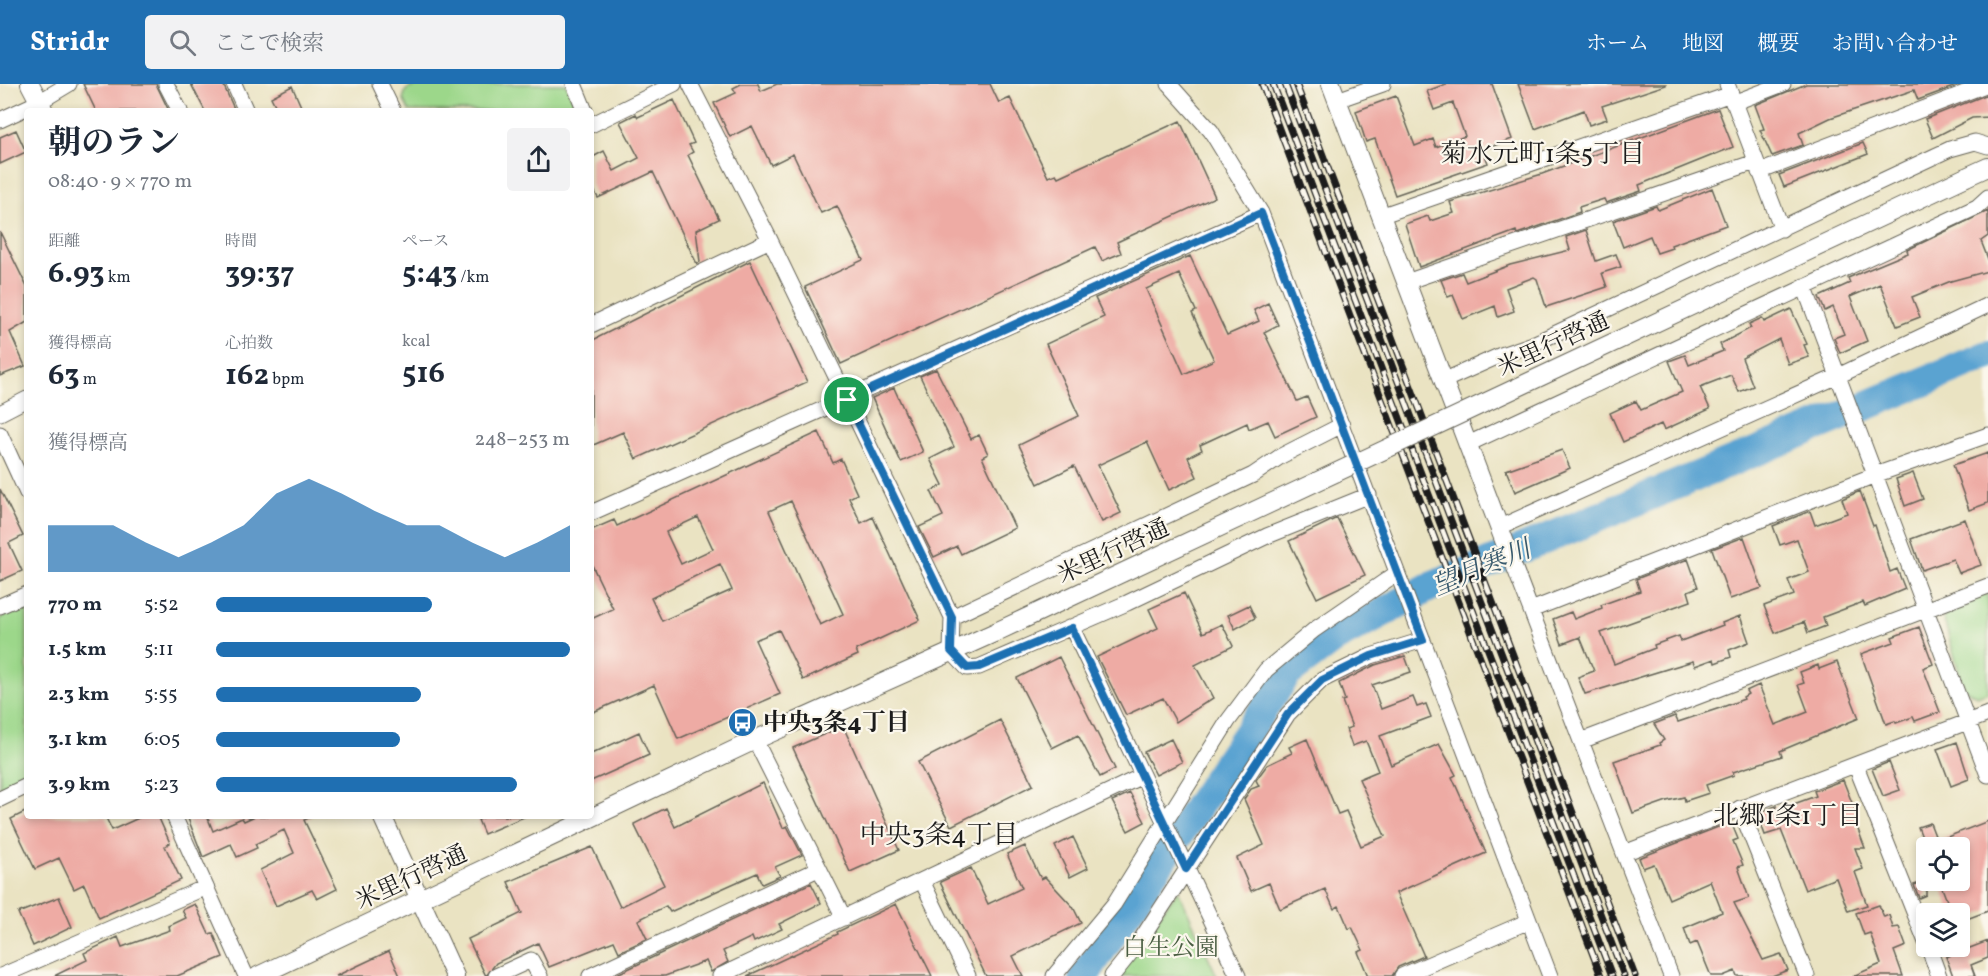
<!DOCTYPE html>
<html lang="ja">
<head>
<meta charset="utf-8">
<style>
  :root { --surface:#fff; --page:#f2f2f3; --text:#1f2937; --muted:#747a83; --accent:#1f6fb2 }
  body { margin:0; font-family:Vollkorn,"Noto Serif JP",serif; background:var(--page); color:var(--text); height:100vh; display:flex; flex-direction:column; font-size:22px; white-space:nowrap }
  * { box-sizing:border-box; margin:0 }
  p { font-size:20px; color:var(--muted) }
  .icon { flex:none; width:33px; height:33px; fill:none; stroke:currentColor; stroke-width:2; stroke-linecap:round; stroke-linejoin:round }
  .map { position:relative; flex:1; overflow:hidden }
  .sheet { position:absolute; left:24px; top:24px; width:570px; height:711px; display:flex; flex-direction:column; background:var(--surface); border-radius:6px; box-shadow:0 3px 9px #0003 }
  .sheet>* { flex:none }
  .controls { position:absolute; left:1916px; top:753px; display:grid; gap:12px }
  .controls a { display:grid; place-items:center; width:54px; height:54px; border-radius:6px; background:var(--surface); box-shadow:0 3px 9px #0003; font-size:30px }
  .pin { position:absolute; display:grid; place-items:center; width:51px; height:51px; color:#fff; margin:-26px; border:3px solid #fff; border-radius:50%; box-shadow:0 2px 6px #0007 }
  .round { display:grid; place-items:center; flex:none; width:63px; height:63px; border-radius:6px; background:var(--page) }
  .headline { display:flex; align-items:center; justify-content:space-between; height:102px; padding:0 24px }
  h1 { font-size:33px; font-weight:700; line-height:45px }
  .figures { display:grid; grid-template-columns:repeat(3,1fr); gap:9px; height:102px; padding:6px 24px }
  .figures div { display:grid; align-content:center }
  .figures b { font-size:30px; font-weight:700 }
  .figures small { font-size:16px; font-weight:400 }
  .figures p { font-size:16px }
  .chart { height:168px; padding:12px 24px }
  .chart p { display:flex; justify-content:space-between }
  .chart svg { width:100%; height:108px; margin-top:6px; fill:var(--accent); opacity:.7 }
  ul { padding:0 24px; list-style:none; font-size:20px }
  li { display:grid; grid-template-columns:96px 72px 1fr; align-items:center; height:45px }
  li i { height:15px; border-radius:8px; background:var(--accent) }
  header { display:flex; align-items:center; gap:36px; box-sizing:border-box; height:84px; padding:0 30px; background:var(--accent); color:#fff }
  header strong { font-size:28px }
  nav { display:flex; gap:33px; margin-inline-start:auto; font-size:21px }
  .search { width:420px; height:54px; background:var(--page); display:flex; align-items:center; gap:15px; box-sizing:border-box; padding:0 21px; border-radius:6px; color:var(--muted); font-size:22px }
  .map>svg:first-child { display:block }
  .green { fill:#9cd78a; stroke:#5c7a53; stroke-width:1.5 }
  .lines { fill:none; stroke-linecap:round; stroke-linejoin:round }
  .river { stroke:#5aa3d1; stroke-width:30 }
  .building { fill:#eeaba4; fill-rule:evenodd }
  .minor-casing { stroke:#646256; stroke-width:17 }
  .tertiary-casing { stroke:#646256; stroke-width:20 }
  .minor { stroke:#fff; stroke-width:15 }
  .tertiary { stroke:#fff; stroke-width:18 }
  .rail-casing { stroke:#1c1c1c; stroke-width:7 }
  .rail { stroke:#fbf7ec; stroke-width:4.5; stroke-dasharray:14; stroke-linecap:butt }
  .tertiary-bridge-casing { stroke:#646256; stroke-width:20; stroke-linecap:butt }
  .tertiary-bridge { stroke:#fff; stroke-width:18 }
  .route-casing { stroke:#fff; stroke-width:12 }
  .route { stroke:#1f6fb2; stroke-width:8 }
  .labels { text-anchor:middle; stroke-width:4.5; stroke-linejoin:round; paint-order:stroke }
  .street-label { font-size:24px; fill:#1c1c1c; stroke:#fbf7ec }
  .poi-label { font-size:24px; font-weight:bold; fill:#1c1c1c; stroke:#fbf7ec; text-anchor:start }
  .park-label { font-size:24px; fill:#495d42; stroke:#fbf7ec }
  .neighbourhood-label { font-size:26px; fill:#1c1c1c; stroke:#fbf7ec }
  .water-label { font-size:26px; font-style:italic; fill:#38596d; stroke:#fbf7ec }
</style>
</head>
<body>
<header>
<strong>Stridr</strong>
<div class="search"><svg class="icon" aria-label="search" viewBox="0 0 24 24"><circle cx="10" cy="10" r="6"/><path d="M15 15l6 6"/></svg>ここで検索</div>
<nav><a>ホーム</a><a>地図</a><a>概要</a><a>お問い合わせ</a></nav>
</header>
<div class="map">
<svg width="1988" height="892" viewBox="0 0 1988 892">
  <rect width="100%" height="100%" fill="#fbf7ec"/>
  <filter id="ink" filterUnits="userSpaceOnUse"><feTurbulence type="fractalNoise" baseFrequency=".0167" numOctaves="2"/><feDisplacementMap in="SourceGraphic" scale="12" xChannelSelector="R" yChannelSelector="G"/><feConvolveMatrix kernelMatrix="1 2 1 2 8 2 1 2 1" color-interpolation-filters="sRGB"/></filter>
  <filter id="wash" filterUnits="userSpaceOnUse"><feTurbulence type="fractalNoise" baseFrequency=".008" numOctaves="4" result="noise"/><feDisplacementMap in="SourceGraphic" scale="24" xChannelSelector="R" yChannelSelector="G"/><feGaussianBlur stdDeviation="1.35" result="paint"/><feColorMatrix in="noise" values="0 0 0 0 0 0 0 0 0 0 0 0 0 0 0 0 0 1.4 0 .05"/><feComposite in="paint" operator="in"/></filter>
  <g filter="url(#wash)">
    <rect width="100%" height="100%" fill="#eae3c2"/>
    <path class="green" d="M 418,0 L 566,0 L 579,27 L 409,27 L 403,15 L 406,6 Z
      M 1988,508 L 1988,608 L 1977,612 L 1964,605 L 1943,533 L 1948,523 Z
      M 27,521 L 27,692 L 0,706 L 0,534 Z
      M 1178,806 L 1217,892 L 1115,892 Z"/>
    <g class="lines">
      <path class="river" d="M 1084,892 L 1287,590 L 1335,554 L 1428,504 L 1988,271"/>
    </g>
    <g id="blocks">
      <path class="building" d="M 83,0 L 156,0 L 169,27 L 96,27 Z
        M 191,0 L 223,0 L 235,27 L 205,27 Z
        M 741,0 L 758,0 L 761,7 L 777,0 L 990,0 L 999,19 L 1010,14 L 1048,93 L 1056,90 L 1058,93 L 1180,37 L 1215,113 L 1117,158 L 1121,169 L 1102,177 L 1095,163 L 841,280 L 805,203 L 863,176 L 837,122 L 821,129 L 793,70 L 771,81 L 752,42 L 730,53 L 714,19 L 736,9 L 733,4 Z
        M 1446,0 L 1492,0 L 1512,55 L 1483,66 L 1488,79 L 1395,111 L 1375,55 L 1366,58 L 1356,27 L 1396,12 L 1415,62 L 1433,55 L 1436,63 L 1465,52 L 1453,19 L 1434,26 L 1427,7 Z
        M 1518,0 L 1666,0 L 1666,1 L 1602,22 L 1607,35 L 1589,41 L 1584,26 L 1535,45 Z
        M 1806,0 L 1961,0 L 1918,16 L 1914,6 L 1830,34 L 1799,49 L 1803,61 L 1772,72 L 1760,46 L 1764,45 L 1755,21 Z
        M 292,2 L 303,27 L 278,27 L 271,13 Z
        M 1988,10 L 1988,33 L 1972,34 L 1933,54 L 1925,35 Z
        M 674,16 L 694,59 L 689,61 L 693,68 L 688,71 L 719,135 L 696,146 L 700,178 L 697,180 L 653,88 L 598,114 L 591,100 L 591,74 L 604,67 L 614,87 L 639,74 L 620,38 L 636,30 L 638,33 Z
        M 1718,25 L 1733,63 L 1639,101 L 1641,107 L 1606,119 L 1604,115 L 1579,123 L 1580,128 L 1517,150 L 1516,147 L 1419,183 L 1405,140 L 1428,132 L 1430,137 L 1454,129 L 1450,118 L 1542,90 Z
        M 16,46 L 26,68 L 0,80 L 0,53 Z
        M 1863,59 L 1868,70 L 1784,103 L 1779,91 Z
        M 1712,104 L 1726,141 L 1671,161 L 1672,164 L 1657,169 L 1650,152 L 1623,163 L 1613,137 L 1656,122 L 1658,126 Z
        M 1988,127 L 1988,152 L 1981,157 L 1988,175 L 1988,187 L 1951,197 L 1912,213 L 1920,233 L 1897,242 L 1880,200 L 1850,213 L 1867,257 L 1840,269 L 1834,254 L 1844,250 L 1833,223 L 1825,227 L 1819,213 L 1850,199 L 1848,194 L 1908,169 L 1907,166 Z
        M 1586,146 L 1596,177 L 1616,170 L 1621,183 L 1602,189 L 1607,203 L 1546,223 L 1537,195 L 1534,193 L 1506,204 L 1514,227 L 1498,233 L 1495,222 L 1463,235 L 1453,211 L 1448,213 L 1441,196 L 1462,189 L 1466,198 L 1510,181 L 1570,166 L 1566,153 Z
        M 0,148 L 27,203 L 27,238 L 10,248 L 25,282 L 0,292 Z
        M 1190,172 L 1227,251 L 1259,237 L 1254,226 L 1268,219 L 1278,241 L 1264,248 L 1297,317 L 1307,313 L 1316,333 L 1275,352 L 1268,337 L 1249,345 L 1247,339 L 1200,361 L 1202,366 L 1188,373 L 1197,393 L 1169,406 L 1147,358 L 1098,381 L 1121,429 L 1102,438 L 1074,382 L 1038,400 L 1019,361 L 1079,332 L 1046,260 L 1104,233 L 1095,214 ZM 1179,190 L 1196,227 L 1192,229 L 1214,276 L 1184,290 L 1146,205 Z
        M 750,177 L 807,298 L 636,375 L 623,348 L 591,362 L 591,257 Z
        M 1791,225 L 1807,260 L 1804,261 L 1809,273 L 1788,280 L 1779,255 L 1742,274 L 1753,302 L 1739,308 L 1731,291 L 1700,303 L 1710,325 L 1664,346 L 1661,340 L 1623,358 L 1610,329 L 1636,317 L 1641,326 L 1682,308 L 1669,277 L 1685,271 L 1689,281 L 1723,267 L 1720,260 L 1751,244 L 1749,240 L 1762,234 L 1764,238 Z
        M 936,285 L 971,355 L 979,351 L 988,370 L 982,373 L 1015,444 L 961,470 L 957,462 L 934,473 L 919,443 L 943,432 L 931,407 L 943,401 L 930,375 L 954,363 L 920,292 Z
        M 894,304 L 923,368 L 901,378 L 872,314 Z
        M 819,348 L 833,379 L 841,375 L 857,410 L 849,414 L 861,439 L 873,433 L 920,536 L 856,566 L 858,571 L 803,596 L 779,546 L 755,556 L 780,610 L 678,655 L 654,601 L 591,629 L 591,535 L 613,525 L 591,479 L 591,446 L 614,436 L 617,442 ZM 791,417 L 843,530 L 820,541 L 769,427 ZM 698,433 L 713,465 L 681,480 L 666,448 ZM 720,480 L 732,506 L 662,537 L 651,514 Z
        M 1562,366 L 1570,384 L 1515,408 L 1506,386 Z
        M 1988,369 L 1988,419 L 1969,426 L 1953,381 Z
        M 1913,389 L 1923,415 L 1905,422 L 1896,395 Z
        M 0,405 L 23,452 L 9,459 L 22,487 L 0,497 Z
        M 1860,407 L 1873,442 L 1875,441 L 1890,488 L 1897,485 L 1905,505 L 1865,522 L 1863,518 L 1823,533 L 1826,542 L 1808,549 L 1804,538 L 1775,549 L 1764,522 L 1794,511 L 1788,496 L 1809,488 L 1797,455 L 1780,461 L 1773,442 L 1810,427 L 1815,441 L 1847,429 L 1842,415 Z
        M 1337,434 L 1365,491 L 1317,514 L 1289,457 Z
        M 1965,435 L 1981,481 L 1959,489 L 1953,475 L 1922,486 L 1911,455 Z
        M 1744,453 L 1762,504 L 1730,515 L 1712,465 Z
        M 1688,475 L 1698,503 L 1688,507 L 1691,517 L 1601,549 L 1614,580 L 1655,564 L 1654,561 L 1679,552 L 1681,557 L 1723,541 L 1722,539 L 1740,532 L 1749,558 L 1729,566 L 1731,573 L 1715,579 L 1714,575 L 1695,582 L 1693,577 L 1585,610 L 1578,593 L 1594,587 L 1580,553 L 1562,560 L 1553,535 L 1571,528 L 1574,535 L 1602,524 L 1601,521 L 1640,507 L 1636,495 Z
        M 1184,509 L 1203,549 L 1222,540 L 1233,562 L 1195,581 L 1213,614 L 1176,638 L 1163,614 L 1126,631 L 1097,573 L 1158,544 L 1149,525 Z
        M 1249,521 L 1255,534 L 1235,545 L 1228,531 Z
        M 1919,543 L 1933,580 L 1923,584 L 1940,628 L 1915,637 L 1913,633 L 1896,639 L 1895,637 L 1886,640 L 1861,570 L 1894,558 L 1892,553 Z
        M 1405,572 L 1411,588 L 1372,601 L 1381,625 L 1413,613 L 1417,623 L 1426,620 L 1431,633 L 1380,652 L 1391,681 L 1439,660 L 1456,691 L 1452,693 L 1486,769 L 1396,809 L 1424,872 L 1398,883 L 1392,892 L 1368,892 L 1358,868 L 1363,866 L 1352,843 L 1349,845 L 1339,822 L 1334,825 L 1325,805 L 1280,825 L 1269,799 L 1251,807 L 1237,774 L 1264,761 L 1244,715 L 1251,705 L 1259,702 L 1256,696 L 1267,681 L 1292,669 L 1289,663 L 1307,655 L 1338,730 L 1346,727 L 1361,762 L 1385,752 L 1359,695 L 1378,687 L 1366,657 L 1352,662 L 1346,645 L 1352,643 L 1342,617 L 1345,616 L 1339,599 L 1375,581 Z
        M 1059,573 L 1115,685 L 1100,693 L 1078,651 L 1052,664 L 1017,594 Z
        M 1837,578 L 1859,634 L 1780,667 L 1782,672 L 1733,688 L 1734,691 L 1706,701 L 1709,709 L 1685,717 L 1684,713 L 1667,717 L 1633,729 L 1614,677 L 1660,661 L 1659,659 L 1664,656 L 1654,640 L 1675,632 L 1678,638 L 1720,624 L 1744,615 L 1743,613 L 1748,610 L 1746,607 L 1759,601 L 1775,641 L 1808,628 L 1798,601 L 1804,599 L 1800,588 L 1818,581 L 1819,585 Z
        M 1000,636 L 1033,701 L 951,742 L 918,678 Z
        M 843,642 L 899,766 L 850,788 L 793,664 Z
        M 639,648 L 649,671 L 591,697 L 591,670 Z
        M 1171,655 L 1182,678 L 1156,691 L 1144,668 Z
        M 1957,658 L 1969,695 L 1951,702 L 1937,665 Z
        M 1889,678 L 1900,706 L 1883,712 L 1872,685 Z
        M 1843,696 L 1858,734 L 1854,735 L 1865,764 L 1855,764 L 1863,785 L 1855,788 L 1867,821 L 1848,827 L 1836,794 L 1805,806 L 1781,746 L 1765,751 L 1757,729 L 1776,722 L 1777,726 L 1816,712 L 1814,707 Z
        M 763,699 L 783,744 L 787,742 L 802,771 L 775,783 L 780,792 L 762,800 L 757,789 L 670,828 L 666,822 L 638,836 L 647,855 L 619,868 L 614,857 L 549,883 L 538,859 L 496,879 L 486,892 L 468,855 L 522,829 L 508,798 L 592,763 L 620,823 L 664,801 L 634,740 L 666,724 L 675,743 Z
        M 1130,709 L 1145,738 L 1128,747 L 1112,717 Z
        M 27,727 L 27,732 L 105,732 L 112,746 L 143,732 L 158,732 L 170,759 L 165,762 L 181,796 L 99,834 L 84,800 L 74,805 L 59,774 L 35,785 L 11,735 Z
        M 187,732 L 207,732 L 213,747 L 242,734 L 244,737 L 255,732 L 313,732 L 304,736 L 337,805 L 317,815 L 312,806 L 276,822 L 260,786 L 294,769 L 284,746 L 255,760 L 257,764 L 237,773 L 231,760 L 203,773 Z
        M 487,732 L 526,732 L 484,750 L 478,736 Z
        M 1988,737 L 1988,827 L 1959,838 L 1959,830 L 1952,830 L 1939,796 L 1959,796 L 1959,764 L 1922,764 L 1925,761 L 1918,743 L 1930,739 L 1937,757 Z
        M 1731,738 L 1738,755 L 1733,757 L 1743,781 L 1738,783 L 1749,814 L 1734,819 L 1763,876 L 1781,870 L 1788,886 L 1772,892 L 1737,892 L 1735,887 L 1723,892 L 1711,892 L 1697,858 L 1690,861 L 1684,844 L 1722,828 L 1710,797 L 1669,815 L 1654,780 L 1643,784 L 1639,774 Z
        M 1073,753 L 1088,784 L 1070,793 L 1055,762 Z
        M 1025,762 L 1041,795 L 1045,793 L 1073,823 L 1081,839 L 1013,872 L 1023,892 L 986,892 L 940,798 L 971,784 L 988,820 L 1022,804 L 1007,770 Z
        M 1926,797 L 1926,811 L 1919,814 L 1914,801 Z
        M 811,799 L 821,819 L 779,840 L 782,845 L 754,858 L 752,853 L 723,867 L 728,878 L 711,888 L 706,877 L 665,892 L 613,892 Z
        M 59,813 L 72,843 L 33,862 L 18,829 Z
        M 195,820 L 209,850 L 213,849 L 223,873 L 177,892 L 54,892 L 87,876 L 84,869 L 118,853 L 122,863 L 170,846 L 169,842 L 186,834 L 182,826 Z
        M 896,820 L 932,892 L 747,892 L 838,850 L 837,848 Z
        M 1879,821 L 1884,833 L 1889,831 L 1893,844 L 1899,843 L 1906,862 L 1894,867 L 1903,892 L 1853,892 L 1881,880 L 1870,849 L 1864,851 L 1856,829 Z
        M 1988,857 L 1988,874 L 1971,881 L 1975,892 L 1953,892 L 1946,873 Z
        M 389,867 L 400,892 L 336,892 Z"/>
    </g>
  </g>
  <g filter="url(#ink)">
    <use href="#blocks" fill-opacity="0" stroke="#646256" stroke-width="1.5"/>
    <g class="lines">
      <defs>
        <path id="minor" d="M 166,0 L 180,27
          M 234,0 L 246,27
          M 380,0 L 393,27
          M 574,0 L 585,27
          M 690,0 L 770,156 L 952,533 L 951,567 L 967,584 L 979,583 L 1127,519 L 1267,452 L 1369,411
          M 1169,0 L 1211,47 L 1261,129 L 1550,892
          M 1727,0 L 1782,145
          M 1337,16 L 1383,0
          M 1733,19 L 1783,0
          M 0,36 L 39,18 L 69,0
          M 591,41 L 674,0
          M 1759,88 L 1988,0
          M 1380,132 L 1731,10
          M 1406,198 L 1755,78
          M 1804,202 L 1988,691
          M 591,241 L 770,156
          M 1443,297 L 1501,271 L 1533,260 L 1950,65 L 1975,58 L 1988,62
          M 0,329 L 27,315
          M 0,350 L 27,409
          M 1468,360 L 1977,123 L 1988,113
          M 591,429 L 1261,129
          M 1500,443 L 1838,292 L 1988,221
          M 1507,464 L 1671,892
          M 0,522 L 27,510
          M 1531,526 L 1875,391 L 1988,351
          M 952,533 L 1253,391 L 1281,372 L 1342,341
          M 1072,544 L 1238,892
          M 755,656 L 844,834
          M 1581,657 L 1988,502
          M 1856,682 L 1926,858
          M 0,715 L 27,702
          M 1740,724 L 1807,892
          M 174,732 L 246,892
          M 1624,769 L 1988,630
          M 922,797 L 968,892
          M 1928,862 L 1939,892
          M 1,892 L 206,803
          M 496,892 L 531,876 L 540,892
          M 590,892 L 818,785
          M 720,892 L 1142,692
          M 1054,892 L 1114,820 L 1228,637 L 1266,586 L 1314,546 L 1397,489
          M 1112,892 L 1140,857 L 1288,630 L 1322,596 L 1371,572 L 1423,556
          M 1402,892 L 1529,837"/>
        <path id="tertiary" d="M 30,0 L 44,27
          M 1331,0 L 1507,464
          M 1966,93 L 1988,83
          M 382,732 L 455,892
          M 258,892 L 755,656 L 996,548"/>
      </defs>
      <use href="#minor" class="minor-casing"/>
      <use href="#tertiary" class="tertiary-casing"/>
      <use href="#minor" class="minor"/>
      <use href="#tertiary" class="tertiary"/>
      <defs>
        <path id="rail" d="M 1262,0 L 1601,892
          M 1273,0 L 1612,892
          M 1285,0 L 1624,892
          M 1296,0 L 1635,892"/>
      </defs>
      <use href="#rail" class="rail-casing"/>
      <use href="#rail" class="rail"/>
      <defs>
        <path id="tertiary-bridge" d="M 996,548 L 1966,93"/>
      </defs>
      <use href="#tertiary-bridge" class="tertiary-bridge-casing"/>
      <use href="#tertiary-bridge" class="tertiary-bridge"/>
    </g>
  </g>
  <g class="lines" filter="url(#ink)">
    <defs>
      <path id="route" d="M 1261,129 L 1423,556 L 1371,572 L 1322,596 L 1288,630 L 1186,785 L 1072,544 L 979,583 L 967,584 L 951,567 L 952,533 L 847,316 Z"/>
    </defs>
    <use href="#route" class="route-casing"/>
    <use href="#route" class="route"/>
  </g>
  <defs>
    <symbol id="bus-disc" viewBox="-11 -11 22 22"><circle r="9.5" fill="#1f6fb2" stroke="#fbf7ec"/><path d="M-5-6H5V4H4V6H2V4H-2V6H-4V4H-5ZM-3.5-4V0h7V-4ZM-3.5 1.2v1.5H-2V1.2ZM2 1.2v1.5H3.5V1.2Z" fill="#fff"/></symbol>
  </defs>
  <g fill-rule="evenodd">
    <use href="#bus-disc" x="726" y="622" width="33" height="33"/>
  </g>
  <g class="labels">
    <g class="street-label">
      <text transform="translate(1553 260) rotate(-25)" y="8">米里行啓通</text>
      <text transform="translate(1113 467) rotate(-25)" y="8">米里行啓通</text>
      <text transform="translate(411 793) rotate(-25)" y="8">米里行啓通</text>
    </g>
    <g class="poi-label">
      <text x="763" y="646">中央3条4丁目</text>
    </g>
    <g class="park-label">
      <text x="1171" y="871">白生公園</text>
    </g>
    <g class="neighbourhood-label">
      <text x="1543" y="78">菊水元町1条5丁目</text>
      <text x="1788" y="740">北郷1条1丁目</text>
      <text x="939" y="759">中央3条4丁目</text>
    </g>
    <g class="water-label">
      <text transform="translate(1481 483) rotate(-23)" y="9">望月寒川</text>
    </g>
  </g>
</svg>
<div class="controls">
<a><svg class="icon" aria-label="locate" viewBox="0 0 24 24"><circle cx="12" cy="12" r="6"/><path d="M12 2v4M12 18v4M2 12h4M18 12h4"/></svg></a>
<a><svg class="icon" aria-label="layers" viewBox="0 0 24 24"><path d="M12 4l9 5-9 5-9-5zM3 14l9 5 9-5"/></svg></a>
</div>
<div class="pin" style="left:847px;top:316px;background:#1e9e55"><svg class="icon" aria-label="arrive" viewBox="0 0 24 24"><path d="M6 21V4h12l-3 4 3 4H6"/></svg></div>
<section class="sheet">
<div class="headline"><div><h1>朝のラン</h1><p>08:40 · 9 × 770 m</p></div><a class="round"><svg class="icon" aria-label="share" viewBox="0 0 24 24"><path d="M12 15V3M7 8l5-5 5 5M5 13v7h14v-7"/></svg></a></div>
<div class="figures">
<div><p>距離</p><b>6.93<small> km</small></b></div>
<div><p>時間</p><b>39:37</b></div>
<div><p>ペース</p><b>5:43<small> /km</small></b></div>
</div>
<div class="figures">
<div><p>獲得標高</p><b>63<small> m</small></b></div>
<div><p>心拍数</p><b>162<small> bpm</small></b></div>
<div><p>kcal</p><b>516</b></div>
</div>
<div class="chart"><p><span>獲得標高</span>248–253 m</p>
<svg viewBox="0 0 160 44" preserveAspectRatio="none"><path d="M0 44V25L10 25L20 25L30 32L40 38L50 32L60 25L70 12L80 6L90 12L100 19L110 25L120 25L130 32L140 38L150 32L160 25V44z"/></svg>
</div>
<ul>
<li><b>770 m</b>5:52<i style="width:61%"></i></li>
<li><b>1.5 km</b>5:11<i style="width:100%"></i></li>
<li><b>2.3 km</b>5:55<i style="width:58%"></i></li>
<li><b>3.1 km</b>6:05<i style="width:52%"></i></li>
<li><b>3.9 km</b>5:23<i style="width:85%"></i></li>
</ul>
</section>
</div>
</body>
</html>
